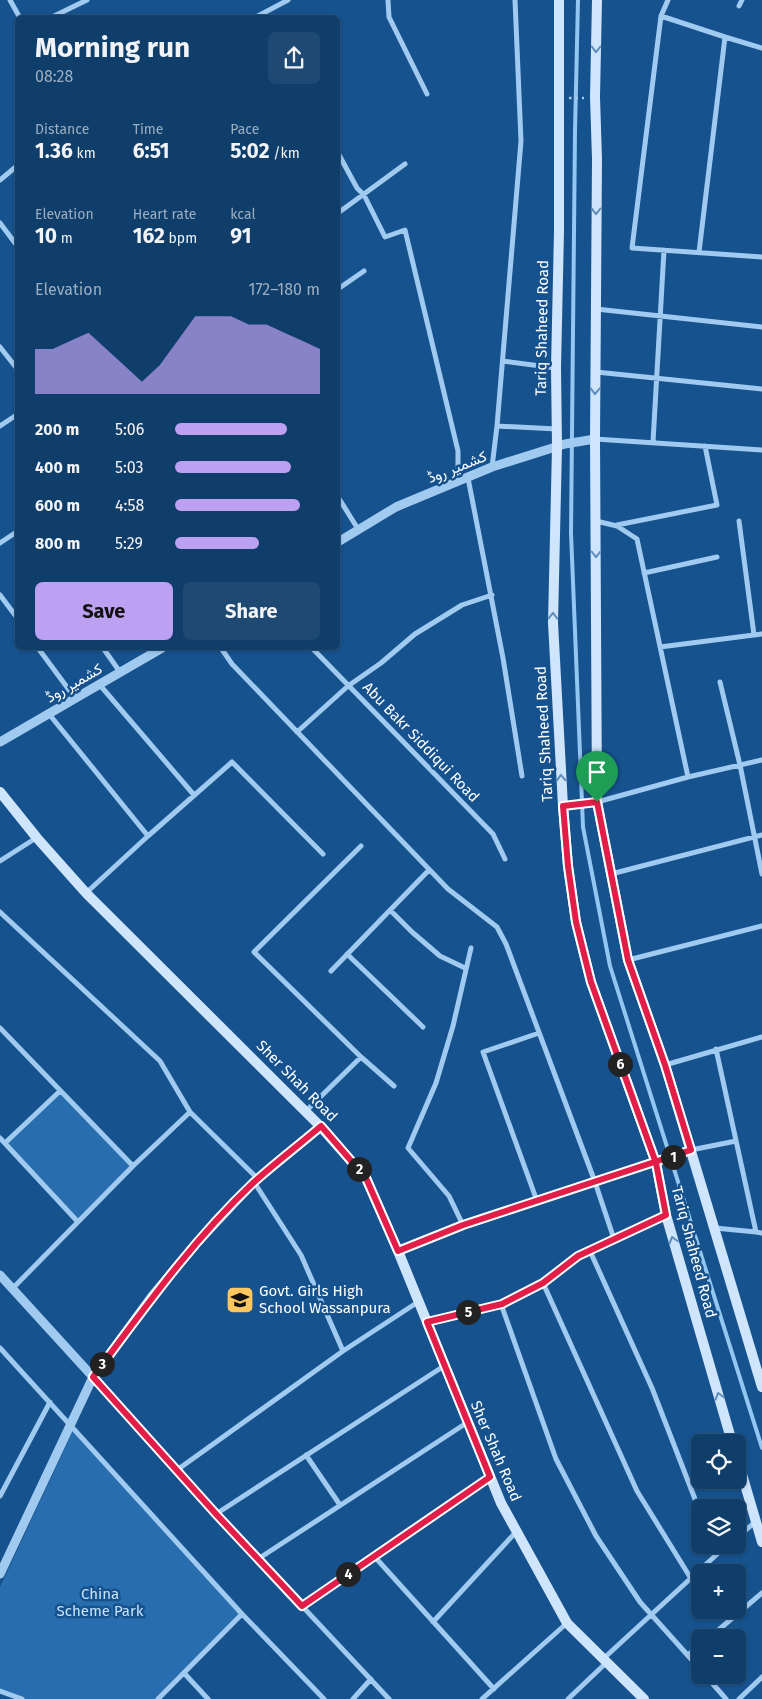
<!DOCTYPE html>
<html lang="en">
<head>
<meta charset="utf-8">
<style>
  :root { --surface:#103e6a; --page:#1e4972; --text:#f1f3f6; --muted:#9caec1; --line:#30577e; --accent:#bca0f2 }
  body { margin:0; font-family:"Fira Sans",Vazirmatn,sans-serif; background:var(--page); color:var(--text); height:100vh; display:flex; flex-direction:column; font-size:19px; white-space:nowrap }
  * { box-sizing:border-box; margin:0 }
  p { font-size:16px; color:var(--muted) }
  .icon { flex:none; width:28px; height:28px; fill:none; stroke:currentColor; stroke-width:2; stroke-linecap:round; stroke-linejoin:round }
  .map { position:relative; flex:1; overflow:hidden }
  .sheet { position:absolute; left:15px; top:15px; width:325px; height:635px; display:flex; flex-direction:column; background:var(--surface); border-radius:8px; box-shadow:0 1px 4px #0004,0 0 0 1px var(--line) }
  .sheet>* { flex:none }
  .buttons { position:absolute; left:691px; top:1434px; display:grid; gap:10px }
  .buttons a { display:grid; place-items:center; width:55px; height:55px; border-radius:8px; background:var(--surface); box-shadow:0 1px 4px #0004,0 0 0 1px var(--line); font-size:25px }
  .pin { position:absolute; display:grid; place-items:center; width:42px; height:42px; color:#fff; margin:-51px -21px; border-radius:50% 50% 50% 0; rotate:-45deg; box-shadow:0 0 5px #0007 }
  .pin .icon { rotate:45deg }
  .km { position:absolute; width:25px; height:25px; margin:-12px; border-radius:50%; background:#222; color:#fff; font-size:14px; line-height:25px; text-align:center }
  .round { display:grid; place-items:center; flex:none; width:52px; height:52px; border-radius:8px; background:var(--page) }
  .headline { display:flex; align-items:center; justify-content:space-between; height:85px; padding:0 20px }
  h1 { font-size:28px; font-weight:700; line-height:38px }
  .figures { display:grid; grid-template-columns:repeat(3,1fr); gap:8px; height:85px; padding:5px 20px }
  .figures div { display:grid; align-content:center }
  .figures b { font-size:21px; font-weight:700 }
  .figures small { font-size:14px; font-weight:400 }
  .figures p { font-size:14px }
  .chart { height:140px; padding:10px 20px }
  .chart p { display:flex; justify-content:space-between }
  .chart svg { width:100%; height:90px; margin-top:5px; fill:var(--accent); opacity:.7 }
  .button { display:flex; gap:10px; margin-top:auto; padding:10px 20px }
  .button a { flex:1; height:58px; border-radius:8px; background:var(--accent); color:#111; font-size:20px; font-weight:700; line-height:58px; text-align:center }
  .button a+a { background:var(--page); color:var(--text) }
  ul { padding:0 20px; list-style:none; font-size:16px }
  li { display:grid; grid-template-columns:80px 60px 1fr; align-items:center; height:38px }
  li i { height:12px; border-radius:6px; background:var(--accent) }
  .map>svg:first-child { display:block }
  .green { fill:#286dad }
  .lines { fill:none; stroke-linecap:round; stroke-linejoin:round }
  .stream { stroke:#94c6f2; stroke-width:4 }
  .path { stroke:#a1caf0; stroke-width:2.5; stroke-dasharray:2.5 4; stroke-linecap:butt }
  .minor { stroke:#a1caf0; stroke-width:5 }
  .tertiary { stroke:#a1caf0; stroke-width:9 }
  .secondary { stroke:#cfe5fb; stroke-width:10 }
  .oneway { stroke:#608dba }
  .route-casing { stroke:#fff; stroke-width:10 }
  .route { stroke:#e11d48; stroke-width:6 }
  .labels { text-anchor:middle; stroke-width:5; stroke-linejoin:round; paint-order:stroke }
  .street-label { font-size:15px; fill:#fff; stroke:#16528e }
  .poi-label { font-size:15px; fill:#fff; stroke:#16528e; text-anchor:start }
  .park-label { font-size:15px; fill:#c8e3fb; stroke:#16528e }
</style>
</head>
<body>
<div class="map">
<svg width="762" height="1699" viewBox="0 0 762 1699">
  <rect width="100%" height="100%" fill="#16528e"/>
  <path class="green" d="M 60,1091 L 133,1166 L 78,1222 L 5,1143 Z
    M 73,1431 L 242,1614 L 158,1699 L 20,1699 L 0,1692 L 0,1587 Z"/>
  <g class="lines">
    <path class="stream" d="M 578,0 L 575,132 L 571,533 L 583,827 L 610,966 L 762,1448"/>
    <path class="path" d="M 569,98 L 584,98"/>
    <path class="minor" d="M 10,0 L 20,18
      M 388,0 L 389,17 L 427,94
      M 668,0 L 661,16 L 632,248 L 762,257
      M 739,6 L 742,0
      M 661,16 L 725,37
      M 50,18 L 87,0
      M 254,18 L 288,0
      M 338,153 L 357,188 L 364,195 L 385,237 L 405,230 L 458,451 L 458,481
      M 0,180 L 18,165
      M 338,213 L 405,164
      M 0,223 L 18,247
      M 699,252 L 725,37 L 762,48
      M 338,289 L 364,271
      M 596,309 L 762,327
      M 0,347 L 18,370
      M 503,361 L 556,368
      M 596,372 L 762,389
      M 0,426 L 18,414
      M 497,426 L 521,141 L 515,0
      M 595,439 L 762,450
      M 653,442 L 664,250
      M 492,467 L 497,426 L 557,429
      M 468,478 L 503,658 L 522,776
      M 338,497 L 358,529
      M 596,521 L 617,526 L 637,539 L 688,777
      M 739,521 L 754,635
      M 617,525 L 717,505 L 705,446
      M 0,543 L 18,531
      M 644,573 L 717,557
      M 0,595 L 18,619
      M 660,647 L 762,634
      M 38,648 L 75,698
      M 103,648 L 120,672
      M 221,648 L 232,664 L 448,889 L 497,927 L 506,944 L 595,1182 L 691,1150 L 736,1141
      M 312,648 L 493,834 L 505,859
      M 720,682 L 740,765 L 762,874
      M 99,684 L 194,795
      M 49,714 L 148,836 L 86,893
      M 297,732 L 348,686 L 381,663 L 415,634 L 462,605 L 492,595
      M 563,806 L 597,802 L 688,777 L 762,760
      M 148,836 L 232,762 L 323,854
      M 361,846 L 254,952 L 361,1057
      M 0,861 L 36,838
      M 611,874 L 762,835
      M 390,910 L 412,932 L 440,956 L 465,968
      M 0,912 L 160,1061 L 190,1112 L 258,1179
      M 347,954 L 423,1027
      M 628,960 L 762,926
      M 331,971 L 429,870
      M 0,1028 L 133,1166
      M 716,1049 L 756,1232 L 762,1233
      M 665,1065 L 762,1037
      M 306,1111 L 361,1057 L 394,1086
      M 0,1138 L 78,1222
      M 5,1143 L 60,1091
      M 537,1201 L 483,1052 L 539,1033
      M 463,1225 L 595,1182 L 614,1239
      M 715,1228 L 756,1232
      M 398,1251 L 463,1225 L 449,1196 L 408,1148 L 436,1083 L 453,1026 L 471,948
      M 590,1251 L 652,1388 L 700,1512
      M 543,1283 L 637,1491 L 690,1577
      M 13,1288 L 133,1166 L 190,1112
      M 501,1304 L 556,1459 L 596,1536 L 640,1602 L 700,1669
      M 427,1322 L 501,1304 L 543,1283 L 578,1256 L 666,1215
      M 0,1348 L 242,1614 L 324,1699
      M 343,1351 L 418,1302
      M 93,1377 L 216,1514 L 389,1699
      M 306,1455 L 340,1505
      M 177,1470 L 343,1351 L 301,1255 L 254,1182
      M 0,1496 L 50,1402
      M 216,1514 L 444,1366
      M 738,1537 L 755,1522
      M 713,1545 L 716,1554
      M 374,1556 L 494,1689
      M 258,1559 L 468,1422
      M 302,1606 L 490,1477
      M 433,1622 L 516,1532
      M 709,1638 L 762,1593
      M 688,1655 L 700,1645
      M 603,1659 L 727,1545
      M 184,1673 L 208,1699
      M 705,1675 L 726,1699
      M 0,1691 L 22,1699
      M 158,1699 L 242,1614
      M 353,1699 L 371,1679
      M 482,1699 L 567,1623
      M 568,1699 L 607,1662
      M 739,1699 L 762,1677"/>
    <path class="tertiary" d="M 338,542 L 396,507 L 492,467 L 565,444 L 595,439
      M 0,742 L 162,648
      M 0,1275 L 93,1377
      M 0,1574 L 93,1377 L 152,1296 L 195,1245 L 254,1182 L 321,1127"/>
    <path class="secondary" d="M 559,0 L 559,231 L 556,368 L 557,447 L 553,623 L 563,806 L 568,866 L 576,922 L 591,982 L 656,1163 L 666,1215 L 732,1442
      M 597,0 L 595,97 L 597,159 L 595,439 L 597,802 L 628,960 L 665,1065 L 762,1387
      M 0,792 L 37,838 L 86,893 L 321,1127 L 366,1178 L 398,1251 L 501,1503 L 567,1623 L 644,1699
      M 738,1461 L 762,1542"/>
  </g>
  <defs><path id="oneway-chevron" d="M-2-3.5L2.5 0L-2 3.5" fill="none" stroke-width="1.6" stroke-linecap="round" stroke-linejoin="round" transform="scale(1.25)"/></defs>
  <g class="oneway">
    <use href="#oneway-chevron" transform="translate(596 49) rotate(91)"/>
    <use href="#oneway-chevron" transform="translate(596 211) rotate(91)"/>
    <use href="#oneway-chevron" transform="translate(595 391) rotate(91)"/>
    <use href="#oneway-chevron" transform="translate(596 554) rotate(90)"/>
    <use href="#oneway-chevron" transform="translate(553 616) rotate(-89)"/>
    <use href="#oneway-chevron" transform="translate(561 778) rotate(-93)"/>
    <use href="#oneway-chevron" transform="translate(673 1240) rotate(-106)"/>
    <use href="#oneway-chevron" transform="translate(719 1396) rotate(-106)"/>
  </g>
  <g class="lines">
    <defs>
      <path id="route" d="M 597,802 L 628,960 L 665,1065 L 691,1150 L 463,1225 L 398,1251 L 366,1178 L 321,1126 C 299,1145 275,1163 253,1183 C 192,1241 143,1310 93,1377 L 216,1514 L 302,1606 L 490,1477 L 427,1322 L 502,1304 L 543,1283 L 578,1256 L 666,1215 L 656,1163 L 591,982 L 576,922 L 568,866 L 563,806 L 597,802"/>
    </defs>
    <use href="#route" class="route-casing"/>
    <use href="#route" class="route"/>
  </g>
  <defs>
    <symbol id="school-square" viewBox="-11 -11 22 22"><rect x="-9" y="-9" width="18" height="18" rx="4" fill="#ffc660" stroke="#16528e"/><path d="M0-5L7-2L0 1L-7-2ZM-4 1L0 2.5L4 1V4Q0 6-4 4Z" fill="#111"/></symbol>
  </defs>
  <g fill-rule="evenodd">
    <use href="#school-square" x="224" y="1284" width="32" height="32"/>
  </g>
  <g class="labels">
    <g class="street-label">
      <text transform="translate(542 328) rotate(-89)" y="5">Tariq Shaheed Road</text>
      <text transform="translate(457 467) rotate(-22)" y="5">کشمیر روڈ</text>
      <text transform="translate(74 683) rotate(-30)" y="5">کشمیر روڈ</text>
      <text transform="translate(544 734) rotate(-93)" y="5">Tariq Shaheed Road</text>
      <text transform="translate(421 742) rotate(46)" y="5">Abu Bakr Siddiqui Road</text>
      <text transform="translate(297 1081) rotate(45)" y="5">Sher Shah Road</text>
      <text transform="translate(694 1252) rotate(75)" y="5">Tariq Shaheed Road</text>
      <text transform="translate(496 1451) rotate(67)" y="5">Sher Shah Road</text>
    </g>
    <g class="poi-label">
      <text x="259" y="1296">Govt. Girls High<tspan x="259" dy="17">School Wassanpura</tspan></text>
    </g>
    <g class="park-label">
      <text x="100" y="1599">China<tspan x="100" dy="17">Scheme Park</tspan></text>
    </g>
  </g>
</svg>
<div class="buttons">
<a><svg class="icon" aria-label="locate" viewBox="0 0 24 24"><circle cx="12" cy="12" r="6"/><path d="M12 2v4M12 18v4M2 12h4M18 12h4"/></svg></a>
<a><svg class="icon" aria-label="layers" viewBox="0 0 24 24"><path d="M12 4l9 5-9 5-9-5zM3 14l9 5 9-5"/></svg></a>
<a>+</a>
<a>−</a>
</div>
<div class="pin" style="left:597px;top:802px;background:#1e9e55"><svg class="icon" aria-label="arrive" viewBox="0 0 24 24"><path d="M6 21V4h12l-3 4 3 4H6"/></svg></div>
<b class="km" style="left:673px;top:1157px">1</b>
<b class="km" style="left:359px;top:1169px">2</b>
<b class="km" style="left:102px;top:1364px">3</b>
<b class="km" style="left:348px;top:1574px">4</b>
<b class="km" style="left:468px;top:1312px">5</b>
<b class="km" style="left:620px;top:1064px">6</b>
<section class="sheet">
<div class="headline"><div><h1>Morning run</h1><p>08:28</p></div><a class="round"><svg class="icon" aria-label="share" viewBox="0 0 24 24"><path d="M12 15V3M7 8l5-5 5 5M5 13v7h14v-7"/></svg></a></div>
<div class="figures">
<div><p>Distance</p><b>1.36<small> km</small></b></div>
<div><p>Time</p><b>6:51</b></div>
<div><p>Pace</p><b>5:02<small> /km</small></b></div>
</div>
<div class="figures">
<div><p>Elevation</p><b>10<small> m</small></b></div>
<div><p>Heart rate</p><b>162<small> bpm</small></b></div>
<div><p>kcal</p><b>91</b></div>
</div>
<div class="chart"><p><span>Elevation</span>172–180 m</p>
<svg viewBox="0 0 160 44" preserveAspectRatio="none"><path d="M0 44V22L10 22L20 18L30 14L40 22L50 30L60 38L70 30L80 18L90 6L100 6L110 6L120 10L130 10L140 14L150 18L160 22V44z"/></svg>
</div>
<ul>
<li><b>200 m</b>5:06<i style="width:77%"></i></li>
<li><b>400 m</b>5:03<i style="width:80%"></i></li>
<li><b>600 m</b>4:58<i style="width:86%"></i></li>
<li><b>800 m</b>5:29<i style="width:58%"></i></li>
</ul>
<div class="button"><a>Save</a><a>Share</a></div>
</section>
</div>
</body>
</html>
